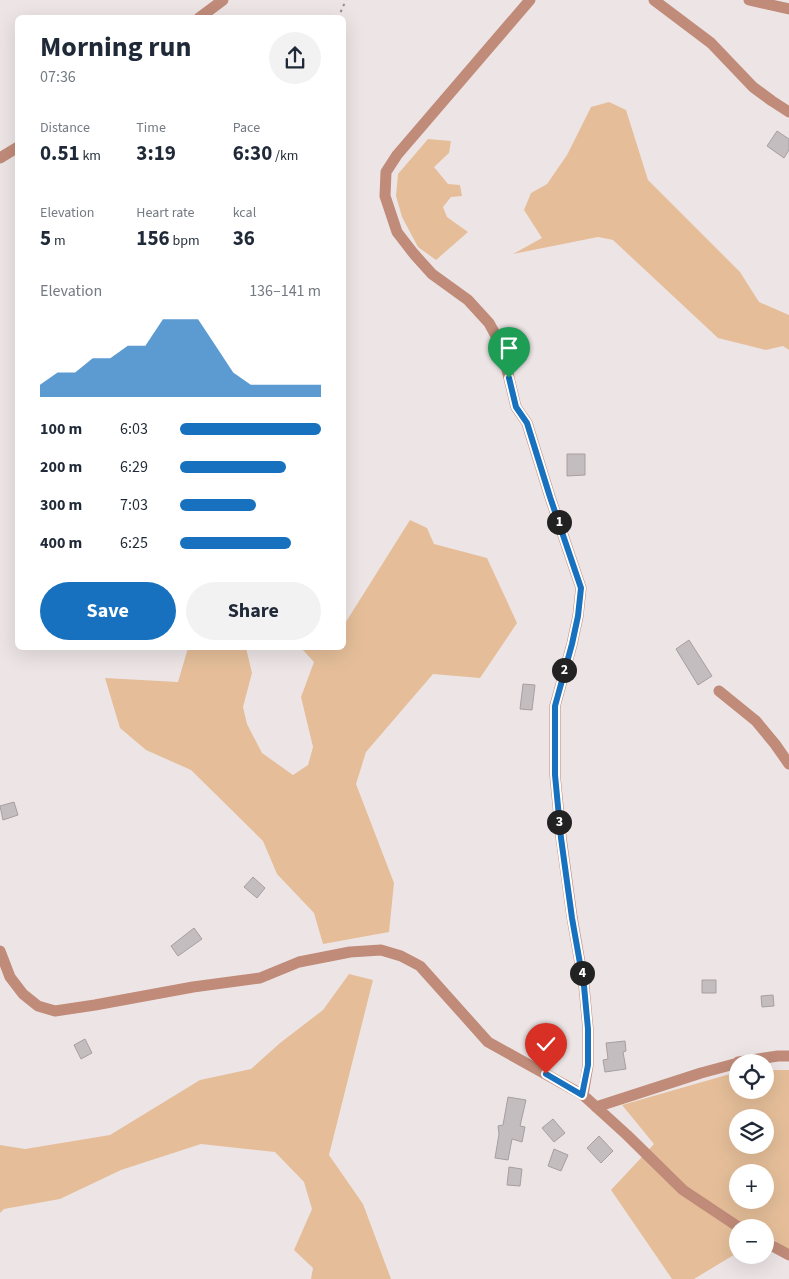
<!DOCTYPE html>
<html lang="en">
<head>
<meta charset="utf-8">
<style>
  :root { --surface:#fff; --page:#f2f2f3; --text:#1f2937; --muted:#747a83; --accent:#1771be }
  body { margin:0; font-family:"Source Sans 3",sans-serif; background:var(--page); color:var(--text); height:100vh; display:flex; flex-direction:column; font-size:19px; white-space:nowrap }
  * { box-sizing:border-box; margin:0 }
  p { font-size:16px; color:var(--muted) }
  .icon { flex:none; width:28px; height:28px; fill:none; stroke:currentColor; stroke-width:2; stroke-linecap:round; stroke-linejoin:round }
  .map { position:relative; flex:1; overflow:hidden }
  .panel { position:absolute; left:15px; top:15px; width:331px; height:635px; display:flex; flex-direction:column; background:var(--surface); border-radius:8px; box-shadow:0 5px 20px #0002 }
  .panel>* { flex:none }
  .fabs { position:absolute; left:729px; top:1054px; display:grid; gap:10px }
  .fabs a { display:grid; place-items:center; width:45px; height:45px; border-radius:50%; background:var(--surface); box-shadow:0 5px 20px #0002; font-size:25px }
  .pin { position:absolute; display:grid; place-items:center; width:42px; height:42px; color:#fff; margin:-51px -21px; border-radius:50% 50% 50% 0; rotate:-45deg; box-shadow:0 0 5px #0007 }
  .pin .icon { rotate:45deg }
  .km { position:absolute; width:25px; height:25px; margin:-12px; border-radius:50%; background:#222; color:#fff; font-size:14px; line-height:25px; text-align:center }
  .round { display:grid; place-items:center; flex:none; width:52px; height:52px; border-radius:26px; background:var(--page) }
  .summary { display:flex; align-items:center; justify-content:space-between; height:85px; padding:0 25px }
  h1 { font-size:28px; font-weight:700; line-height:38px }
  .figures { display:grid; grid-template-columns:repeat(3,1fr); gap:8px; height:85px; padding:5px 25px }
  .figures div { display:grid; align-content:center }
  .figures b { font-size:21px; font-weight:700 }
  .figures small { font-size:14px; font-weight:400 }
  .figures p { font-size:14px }
  .chart { height:140px; padding:10px 25px }
  .chart p { display:flex; justify-content:space-between }
  .chart svg { width:100%; height:90px; margin-top:5px; fill:var(--accent); opacity:.7 }
  .primary-button { display:flex; gap:10px; margin-top:auto; padding:10px 25px }
  .primary-button a { flex:1; height:58px; border-radius:30px; background:var(--accent); color:#fff; font-size:20px; font-weight:700; line-height:58px; text-align:center }
  .primary-button a+a { background:var(--page); color:var(--text) }
  ul { padding:0 25px; list-style:none; font-size:16px }
  li { display:grid; grid-template-columns:80px 60px 1fr; align-items:center; height:38px }
  li i { height:12px; border-radius:6px; background:var(--accent) }
  .map>svg:first-child { display:block }
  .green { fill:#e5be99; fill-rule:evenodd }
  .building { fill:#c4bdc0; stroke:#a69fa2 }
  .lines { fill:none; stroke-linecap:round; stroke-linejoin:round }
  .path { stroke:#938d8d; stroke-width:2; stroke-dasharray:2.5 4; stroke-linecap:butt }
  .minor { stroke:#c08b79; stroke-width:11 }
  .route-casing { stroke:#fff; stroke-width:10 }
  .route { stroke:#1771be; stroke-width:6 }
</style>
</head>
<body>
<div class="map">
<svg width="789" height="1279" viewBox="0 0 789 1279">
  <rect width="100%" height="100%" fill="#ede5e5"/>
  <path class="green" d="M 609,102 L 626,110 L 648,180 L 740,272 L 759,302 L 789,315 L 789,350 L 783,346 L 766,350 L 718,338 L 613,240 L 598,237 L 513,254 L 542,238 L 524,210 L 531,193 L 547,184 L 567,155 L 591,107 Z
    M 428,139 L 451,141 L 449,153 L 434,167 L 448,184 L 460,185 L 462,196 L 451,197 L 443,207 L 447,217 L 468,232 L 436,260 L 418,247 L 402,217 L 396,196 L 398,174 Z
    M 410,520 L 427,528 L 434,544 L 487,558 L 517,623 L 480,678 L 433,674 L 366,752 L 356,784 L 394,883 L 389,932 L 323,944 L 314,913 L 277,874 L 263,841 L 191,770 L 146,750 L 120,728 L 105,678 L 178,682 L 188,648 L 246,648 L 252,673 L 243,707 L 247,724 L 262,753 L 293,775 L 308,765 L 313,747 L 301,697 L 314,662 L 301,648 L 344,648 L 344,625 Z
    M 349,974 L 373,980 L 329,1155 L 363,1204 L 391,1279 L 311,1279 L 313,1268 L 294,1250 L 312,1209 L 304,1182 L 275,1152 L 201,1144 L 121,1170 L 60,1199 L 4,1209 L 0,1213 L 0,1145 L 25,1149 L 110,1135 L 200,1080 L 251,1069 L 280,1043 L 323,1010 Z
    M 765,1070 L 789,1070 L 789,1253 L 765,1232 L 765,1228 L 738,1228 L 737,1253 L 694,1279 L 672,1279 L 611,1190 L 654,1144 L 622,1105 L 737,1072 L 738,1090 L 765,1090 ZM 738,1118 L 765,1118 L 765,1145 L 738,1145 ZM 738,1172 L 765,1172 L 765,1200 L 738,1200 Z"/>
  <path class="building" d="M 777,131 L 789,139 L 789,150 L 784,158 L 767,146 Z
    M 567,454 L 585,454 L 585,475 L 567,476 Z
    M 689,640 L 712,676 L 698,685 L 676,649 Z
    M 523,684 L 535,685 L 532,710 L 520,709 Z
    M 14,802 L 18,815 L 3,820 L 0,806 Z
    M 253,877 L 265,888 L 257,898 L 244,887 Z
    M 194,928 L 202,939 L 178,956 L 171,946 Z
    M 702,980 L 716,980 L 716,993 L 702,993 Z
    M 773,995 L 774,1006 L 762,1007 L 761,996 Z
    M 85,1039 L 92,1053 L 81,1059 L 74,1045 Z
    M 625,1041 L 626,1051 L 623,1052 L 626,1069 L 605,1072 L 603,1060 L 608,1059 L 606,1043 Z
    M 508,1097 L 526,1100 L 520,1126 L 525,1127 L 522,1142 L 512,1139 L 508,1160 L 495,1158 L 499,1134 L 498,1126 L 503,1125 Z
    M 553,1119 L 565,1133 L 554,1142 L 542,1128 Z
    M 599,1136 L 613,1151 L 601,1163 L 587,1148 Z
    M 554,1149 L 568,1155 L 561,1171 L 548,1166 Z
    M 509,1167 L 522,1169 L 520,1186 L 507,1185 Z"/>
  <g class="lines">
    <path class="path" d="M 338,18 L 346,0"/>
    <path class="minor" d="M 530,0 L 397,155 L 386,172 L 385,196 L 397,232 L 414,254 L 432,274 L 468,300 L 489,323 L 501,345 L 516,407 L 527,423 L 550,497 L 581,588 L 578,616 L 572,644 L 555,706 L 555,775 L 561,837 L 572,917 L 584,986 L 588,1029 L 588,1065 L 583,1095
      M 654,0 L 711,43 L 753,87 L 772,101 L 789,112
      M 749,0 L 789,9
      M 199,18 L 223,0
      M 0,158 L 18,147
      M 719,691 L 756,721 L 775,744 L 789,764
      M 0,951 L 10,977 L 23,994 L 38,1006 L 55,1011 L 95,1005 L 193,987 L 260,978 L 299,962 L 350,952 L 381,950 L 401,956 L 420,966 L 488,1042 L 583,1095 L 627,1135 L 683,1190 L 740,1228
      M 738,1062 L 778,1056 L 789,1056
      M 596,1107 L 701,1073 L 738,1063
      M 765,1242 L 789,1255"/>
  </g>
  <g class="lines">
    <defs>
      <path id="route" d="M 509,378 L 516,407 L 527,423 L 550,497 L 581,588 L 578,616 L 572,644 L 555,706 L 555,775 L 561,838 L 572,918 L 584,986 L 588,1029 L 588,1065 L 582,1095 L 546,1074"/>
    </defs>
    <use href="#route" class="route-casing"/>
    <use href="#route" class="route"/>
  </g>
</svg>
<div class="fabs">
<a><svg class="icon" aria-label="locate" viewBox="0 0 24 24"><circle cx="12" cy="12" r="6"/><path d="M12 2v4M12 18v4M2 12h4M18 12h4"/></svg></a>
<a><svg class="icon" aria-label="layers" viewBox="0 0 24 24"><path d="M12 4l9 5-9 5-9-5zM3 14l9 5 9-5"/></svg></a>
<a>+</a>
<a>−</a>
</div>
<div class="pin" style="left:509px;top:378px;background:#1e9e55"><svg class="icon" aria-label="arrive" viewBox="0 0 24 24"><path d="M6 21V4h12l-3 4 3 4H6"/></svg></div>
<div class="pin" style="left:546px;top:1074px;background:#d93025"><svg class="icon" aria-label="check" viewBox="0 0 24 24"><path d="M5 12l5 5 9-10"/></svg></div>
<b class="km" style="left:559px;top:522px">1</b>
<b class="km" style="left:564px;top:670px">2</b>
<b class="km" style="left:559px;top:822px">3</b>
<b class="km" style="left:582px;top:973px">4</b>
<section class="panel">
<div class="summary"><div><h1>Morning run</h1><p>07:36</p></div><a class="round"><svg class="icon" aria-label="share" viewBox="0 0 24 24"><path d="M12 15V3M7 8l5-5 5 5M5 13v7h14v-7"/></svg></a></div>
<div class="figures">
<div><p>Distance</p><b>0.51<small> km</small></b></div>
<div><p>Time</p><b>3:19</b></div>
<div><p>Pace</p><b>6:30<small> /km</small></b></div>
</div>
<div class="figures">
<div><p>Elevation</p><b>5<small> m</small></b></div>
<div><p>Heart rate</p><b>156<small> bpm</small></b></div>
<div><p>kcal</p><b>36</b></div>
</div>
<div class="chart"><p><span>Elevation</span>136–141 m</p>
<svg viewBox="0 0 160 44" preserveAspectRatio="none"><path d="M0 44V38L10 32L20 32L30 25L40 25L50 19L60 19L70 6L80 6L90 6L100 19L110 32L120 38L130 38L140 38L150 38L160 38V44z"/></svg>
</div>
<ul>
<li><b>100 m</b>6:03<i style="width:100%"></i></li>
<li><b>200 m</b>6:29<i style="width:75%"></i></li>
<li><b>300 m</b>7:03<i style="width:54%"></i></li>
<li><b>400 m</b>6:25<i style="width:79%"></i></li>
</ul>
<div class="primary-button"><a>Save</a><a>Share</a></div>
</section>
</div>
</body>
</html>
